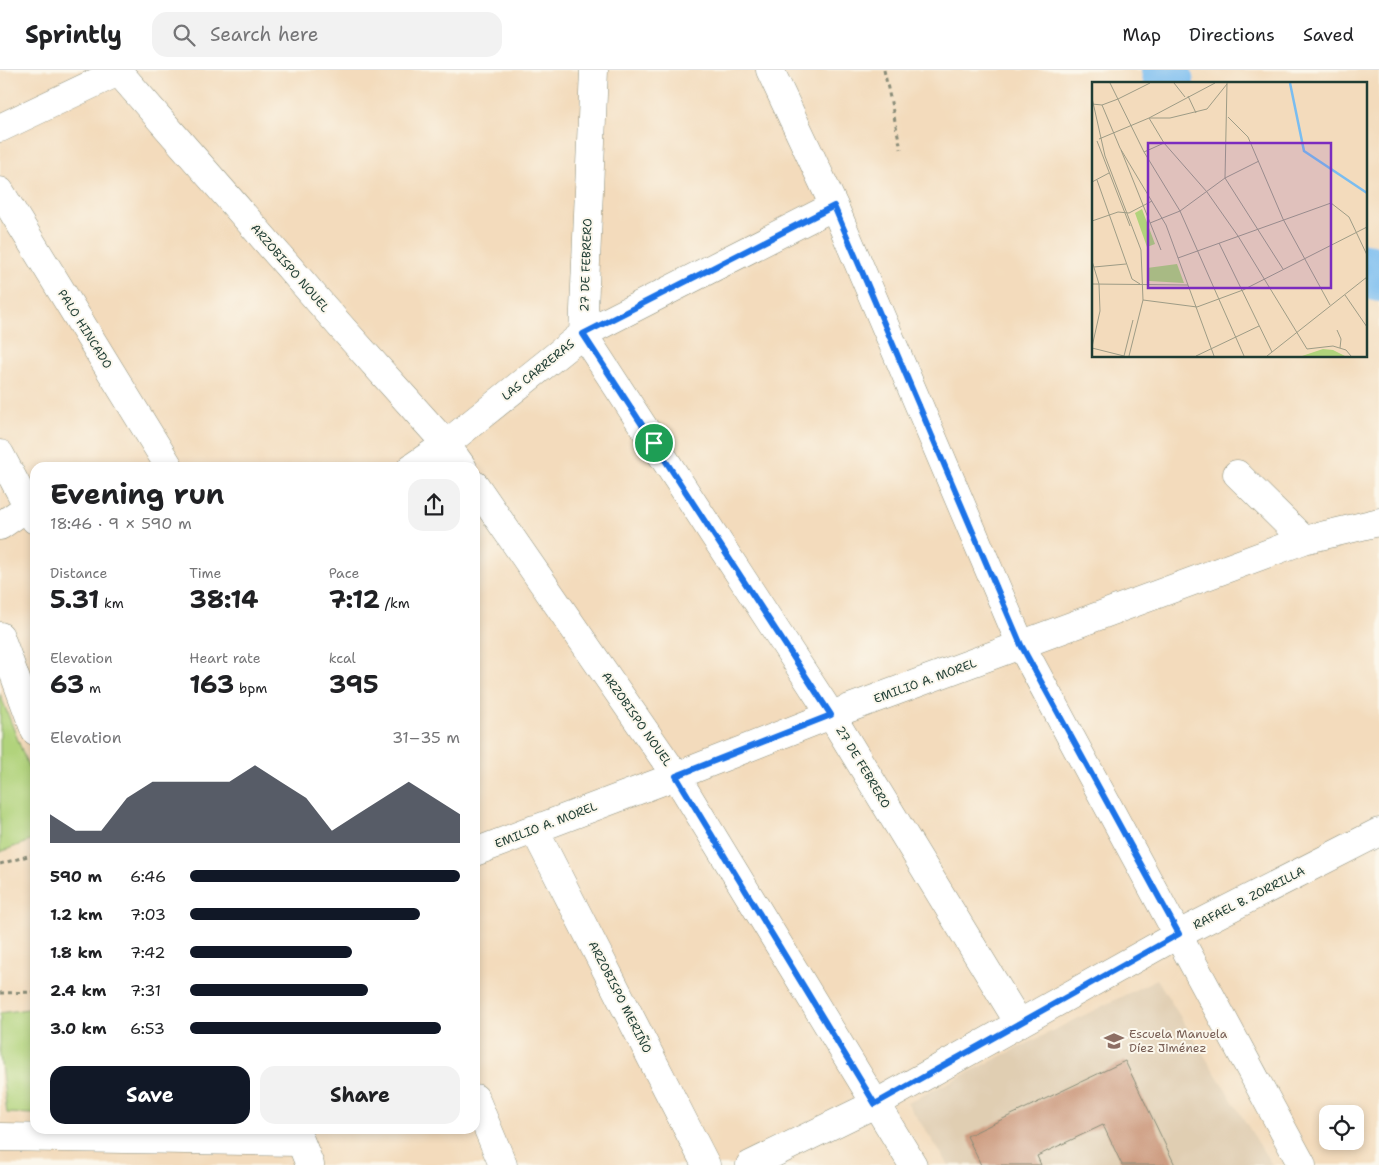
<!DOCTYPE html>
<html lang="en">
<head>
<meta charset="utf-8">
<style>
  :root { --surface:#fff; --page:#f2f2f2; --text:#202124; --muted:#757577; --line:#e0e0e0; --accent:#111827 }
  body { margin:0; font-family:"Shantell Sans",sans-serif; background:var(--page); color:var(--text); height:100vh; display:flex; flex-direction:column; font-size:19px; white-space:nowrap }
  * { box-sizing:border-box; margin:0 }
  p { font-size:16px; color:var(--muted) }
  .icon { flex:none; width:28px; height:28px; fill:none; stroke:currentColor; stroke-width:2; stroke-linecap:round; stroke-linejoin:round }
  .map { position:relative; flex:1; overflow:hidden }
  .panel { position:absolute; left:30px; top:392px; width:450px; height:672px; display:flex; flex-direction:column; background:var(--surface); border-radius:15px; box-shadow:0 2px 8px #0003 }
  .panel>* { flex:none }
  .tools { position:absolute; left:1319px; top:1035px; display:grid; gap:10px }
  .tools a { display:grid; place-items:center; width:45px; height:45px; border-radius:10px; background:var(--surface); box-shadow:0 2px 8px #0003; font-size:25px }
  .pin { position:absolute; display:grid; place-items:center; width:42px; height:42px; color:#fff; margin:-21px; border:2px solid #fff; border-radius:50%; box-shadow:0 1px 5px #0007 }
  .round { display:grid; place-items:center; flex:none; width:52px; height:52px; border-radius:15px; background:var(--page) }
  .overview { display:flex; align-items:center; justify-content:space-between; height:85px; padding:0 20px }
  h1 { font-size:28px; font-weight:700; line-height:38px }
  .figures { display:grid; grid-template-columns:repeat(3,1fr); gap:8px; height:85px; padding:5px 20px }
  .figures div { display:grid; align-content:center }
  .figures b { font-size:25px; font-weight:700 }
  .figures small { font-size:14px; font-weight:400 }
  .figures p { font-size:14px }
  .chart { height:140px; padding:10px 20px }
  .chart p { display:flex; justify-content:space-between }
  .chart svg { width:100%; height:90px; margin-top:5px; fill:var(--accent); opacity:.7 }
  .primary-button { display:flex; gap:10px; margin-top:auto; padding:10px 20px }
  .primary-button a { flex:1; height:58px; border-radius:15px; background:var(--accent); color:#fff; font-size:20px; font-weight:700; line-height:58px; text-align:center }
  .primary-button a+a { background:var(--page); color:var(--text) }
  ul { padding:0 20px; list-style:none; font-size:16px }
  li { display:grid; grid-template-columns:80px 60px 1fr; align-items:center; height:38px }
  li i { height:12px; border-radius:6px; background:var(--accent) }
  header { display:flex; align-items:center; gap:30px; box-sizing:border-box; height:70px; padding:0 25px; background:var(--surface); border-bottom:1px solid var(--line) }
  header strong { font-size:24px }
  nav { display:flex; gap:28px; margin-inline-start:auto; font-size:18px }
  .search { width:350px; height:45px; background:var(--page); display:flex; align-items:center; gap:12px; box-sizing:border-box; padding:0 18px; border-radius:15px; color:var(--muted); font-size:19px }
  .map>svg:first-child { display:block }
  .built { fill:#e0ceb2 }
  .green { fill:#b1d37b; stroke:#688858 }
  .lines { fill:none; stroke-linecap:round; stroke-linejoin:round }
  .river { stroke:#7abdf0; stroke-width:50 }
  .building { fill:#cc9a7e }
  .street-casing { stroke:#898c78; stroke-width:29 }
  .secondary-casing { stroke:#898c78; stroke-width:29 }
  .path { stroke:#898c78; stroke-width:3; stroke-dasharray:4 4; stroke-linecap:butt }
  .street { stroke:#fff; stroke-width:28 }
  .secondary { stroke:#fff; stroke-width:28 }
  .route-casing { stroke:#fff; stroke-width:10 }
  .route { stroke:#1a73e8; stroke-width:6 }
  .labels { text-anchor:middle; stroke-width:4; stroke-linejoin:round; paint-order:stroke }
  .street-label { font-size:12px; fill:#1f3d34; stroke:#fbf7ec }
  .education-label { font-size:12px; fill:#785e54; stroke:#fbf7ec; text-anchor:start }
  .inset-river { fill:none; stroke:#7abdf0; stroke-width:2.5 }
  .inset-road { fill:none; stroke:#9e9c86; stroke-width:1 }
  .view { fill:#7b2cbf; fill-opacity:0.15; stroke:#7b2cbf; stroke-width:2.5 }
  .inset-edge { fill:none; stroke:#1f3d34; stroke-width:2.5 }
</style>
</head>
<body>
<header>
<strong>Sprintly</strong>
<div class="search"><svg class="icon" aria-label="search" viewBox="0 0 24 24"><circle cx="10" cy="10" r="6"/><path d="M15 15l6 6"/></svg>Search here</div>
<nav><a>Map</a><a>Directions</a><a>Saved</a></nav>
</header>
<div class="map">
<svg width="1379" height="1095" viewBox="0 0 1379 1095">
  <rect width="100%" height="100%" fill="#fbf7ec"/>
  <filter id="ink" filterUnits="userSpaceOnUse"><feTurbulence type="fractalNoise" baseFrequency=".02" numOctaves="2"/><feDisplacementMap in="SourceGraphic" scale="10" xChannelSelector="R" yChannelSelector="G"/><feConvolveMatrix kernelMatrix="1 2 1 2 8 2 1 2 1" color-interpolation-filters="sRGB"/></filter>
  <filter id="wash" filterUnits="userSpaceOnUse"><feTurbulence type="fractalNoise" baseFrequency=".0096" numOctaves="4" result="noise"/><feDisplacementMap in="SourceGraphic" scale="20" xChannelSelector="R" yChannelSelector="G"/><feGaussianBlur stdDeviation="1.12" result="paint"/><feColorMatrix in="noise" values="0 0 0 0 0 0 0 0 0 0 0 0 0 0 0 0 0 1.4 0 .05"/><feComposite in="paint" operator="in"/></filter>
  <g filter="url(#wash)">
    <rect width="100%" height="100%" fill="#f3dbbc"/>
    <path class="built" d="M 1157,909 L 1272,1095 L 949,1095 L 907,1033 Z"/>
    <path class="green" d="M 0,624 L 35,714 L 35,769 L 0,782 Z
      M 35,938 L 35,1044 L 7,1043 L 0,985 L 0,943 Z"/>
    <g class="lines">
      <path class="river" d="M 1166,0 L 1169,14
        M 1365,198 L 1379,207"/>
    </g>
    <g id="blocks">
      <path class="building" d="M 1125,991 L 1175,1095 L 1122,1095 L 1103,1055 L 1037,1086 L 1041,1095 L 981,1095 L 967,1066 Z"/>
    </g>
  </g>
  <g filter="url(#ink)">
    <use href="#blocks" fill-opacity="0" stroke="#898c78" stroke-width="1"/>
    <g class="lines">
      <defs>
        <path id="street" d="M 117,0 L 343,259 L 446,374 L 463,398
          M 594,0 L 583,264 L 831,645 L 1019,953
          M 770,0 L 834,136 L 1021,575 L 1302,1095
          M 0,58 L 118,2
          M 0,121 L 170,398
          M 411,398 L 446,374 L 583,264 L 834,136
          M 1237,404 L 1304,470
          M 475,415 L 676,706 L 913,1095
          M 0,456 L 29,436
          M 0,566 L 35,661
          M 534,759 L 706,1095
          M 475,782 L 676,706 L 831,645 L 1304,470 L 1379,452
          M 475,1028 L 503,1095
          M 0,1067 L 300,1072"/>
        <path id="secondary" d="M 0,384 L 35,450
          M 296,1060 L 310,1095
          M 750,1095 L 875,1034 L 1179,864 L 1379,762"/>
      </defs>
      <use href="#street" class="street-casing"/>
      <use href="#secondary" class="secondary-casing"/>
      <path class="path" d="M 884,0 L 901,79
        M 0,794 L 35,784
        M 0,923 L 35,922"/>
      <use href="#street" class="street"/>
      <use href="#secondary" class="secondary"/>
    </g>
  </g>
  <g class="lines" filter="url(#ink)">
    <defs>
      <path id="route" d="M 834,136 L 1021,575 L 1179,864 L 875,1034 L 676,706 L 831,645 L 583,264 Z"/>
    </defs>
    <use href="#route" class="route-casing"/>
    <use href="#route" class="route"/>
  </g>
  <defs>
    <symbol id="school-bare" viewBox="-9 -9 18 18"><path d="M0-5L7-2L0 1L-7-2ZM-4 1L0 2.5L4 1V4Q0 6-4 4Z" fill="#8d6e63" stroke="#fbf7ec" stroke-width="2.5" paint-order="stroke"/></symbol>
  </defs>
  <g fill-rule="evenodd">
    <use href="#school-bare" x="1100" y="957" width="28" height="28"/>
  </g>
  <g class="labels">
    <g class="street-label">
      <text transform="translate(586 195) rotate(-88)" y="4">27 DE FEBRERO</text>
      <text transform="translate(290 198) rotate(49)" y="4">ARZOBISPO NOUEL</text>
      <text transform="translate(85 259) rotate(58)" y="4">PALO HINCADO</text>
      <text transform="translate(538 300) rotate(-39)" y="4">LAS CARRERAS</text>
      <text transform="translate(925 611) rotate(-20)" y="4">EMILIO A. MOREL</text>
      <text transform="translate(637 649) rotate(55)" y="4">ARZOBISPO NOUEL</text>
      <text transform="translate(863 697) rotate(59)" y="4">27 DE FEBRERO</text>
      <text transform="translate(546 755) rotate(-21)" y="4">EMILIO A. MOREL</text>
      <text transform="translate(1249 828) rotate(-27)" y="4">RAFAEL B. ZORRILLA</text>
      <text transform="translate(620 927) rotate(63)" y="4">ARZOBISPO MERIÑO</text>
    </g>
    <g class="education-label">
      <text x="1129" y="968">Escuela Manuela<tspan x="1129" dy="14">Díez Jiménez</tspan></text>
    </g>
  </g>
  <g transform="translate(1092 12)">
    <rect width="275" height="275" fill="#f3dbbc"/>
    <path d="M 50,127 L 63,162 L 55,165 L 43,131 ZM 85,182 L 92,201 L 57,199 L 55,186 ZM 231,267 L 241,268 L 253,274 L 210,274 Z" fill="#b1d37b"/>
    <path class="inset-river" d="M 198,1 L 212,69 L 275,111"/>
    <path class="inset-road" d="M 18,1 L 52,70 L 88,129 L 152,274M 82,1 L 93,15M 135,1 L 133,96 L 191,187M 96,14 L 104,31M 0,16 L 13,74 L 49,168 L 51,218 L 37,274M 0,22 L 10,23 L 26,17 L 58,1M 10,23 L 28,66 L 74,143 L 122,274M 136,35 L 156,55 L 191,137 L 238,223M 57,36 L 72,61 L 115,110 L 146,154 L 215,267 L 241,264 L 254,268 L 259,274M 58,36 L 78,36 L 115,27 L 135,2M 7,57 L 57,36 L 123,1M 5,59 L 38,144M 29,68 L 69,168M 52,70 L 72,61M 5,98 L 40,197 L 48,202M 0,100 L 17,91M 0,139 L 26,130 L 37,131 L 60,119M 58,141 L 88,129 L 133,96 L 167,79M 127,161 L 180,270M 86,176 L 239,121 L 257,135 L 275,173M 0,179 L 7,202 L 8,229 L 0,265M 2,185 L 34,182M 0,202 L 96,203M 253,213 L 275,245M 51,218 L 105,225 L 151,208 L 275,145M 245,248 L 249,257 L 248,266M 0,266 L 32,274M 32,274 L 41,238M 104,274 L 167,244M 175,274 L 275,195"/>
    <path class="view" d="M 56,61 L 239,61 L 239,206 L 56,206 Z"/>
    <rect width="275" height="275" class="inset-edge"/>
  </g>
</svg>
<div class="tools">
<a><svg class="icon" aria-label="locate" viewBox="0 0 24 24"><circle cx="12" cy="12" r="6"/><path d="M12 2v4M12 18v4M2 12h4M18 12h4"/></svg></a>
</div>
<div class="pin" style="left:654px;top:373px;background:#1e9e55"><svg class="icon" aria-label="arrive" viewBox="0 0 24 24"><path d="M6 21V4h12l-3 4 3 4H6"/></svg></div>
<section class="panel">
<div class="overview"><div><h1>Evening run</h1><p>18:46 · 9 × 590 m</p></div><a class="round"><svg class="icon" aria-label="share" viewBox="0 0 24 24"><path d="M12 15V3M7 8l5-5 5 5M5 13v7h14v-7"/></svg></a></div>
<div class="figures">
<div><p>Distance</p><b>5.31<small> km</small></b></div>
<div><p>Time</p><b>38:14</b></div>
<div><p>Pace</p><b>7:12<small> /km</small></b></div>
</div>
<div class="figures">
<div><p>Elevation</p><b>63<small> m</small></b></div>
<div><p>Heart rate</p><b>163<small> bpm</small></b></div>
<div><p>kcal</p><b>395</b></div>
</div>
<div class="chart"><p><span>Elevation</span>31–35 m</p>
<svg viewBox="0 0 160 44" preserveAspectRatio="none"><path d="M0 44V30L10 38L20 38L30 22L40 14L50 14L60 14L70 14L80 6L90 14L100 22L110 38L120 30L130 22L140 14L150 22L160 30V44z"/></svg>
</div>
<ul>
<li><b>590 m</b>6:46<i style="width:100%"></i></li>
<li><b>1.2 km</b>7:03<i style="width:85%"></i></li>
<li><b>1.8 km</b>7:42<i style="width:60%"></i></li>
<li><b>2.4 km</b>7:31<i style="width:66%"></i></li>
<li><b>3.0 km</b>6:53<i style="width:93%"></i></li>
</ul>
<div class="primary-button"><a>Save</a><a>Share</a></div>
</section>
</div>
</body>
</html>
